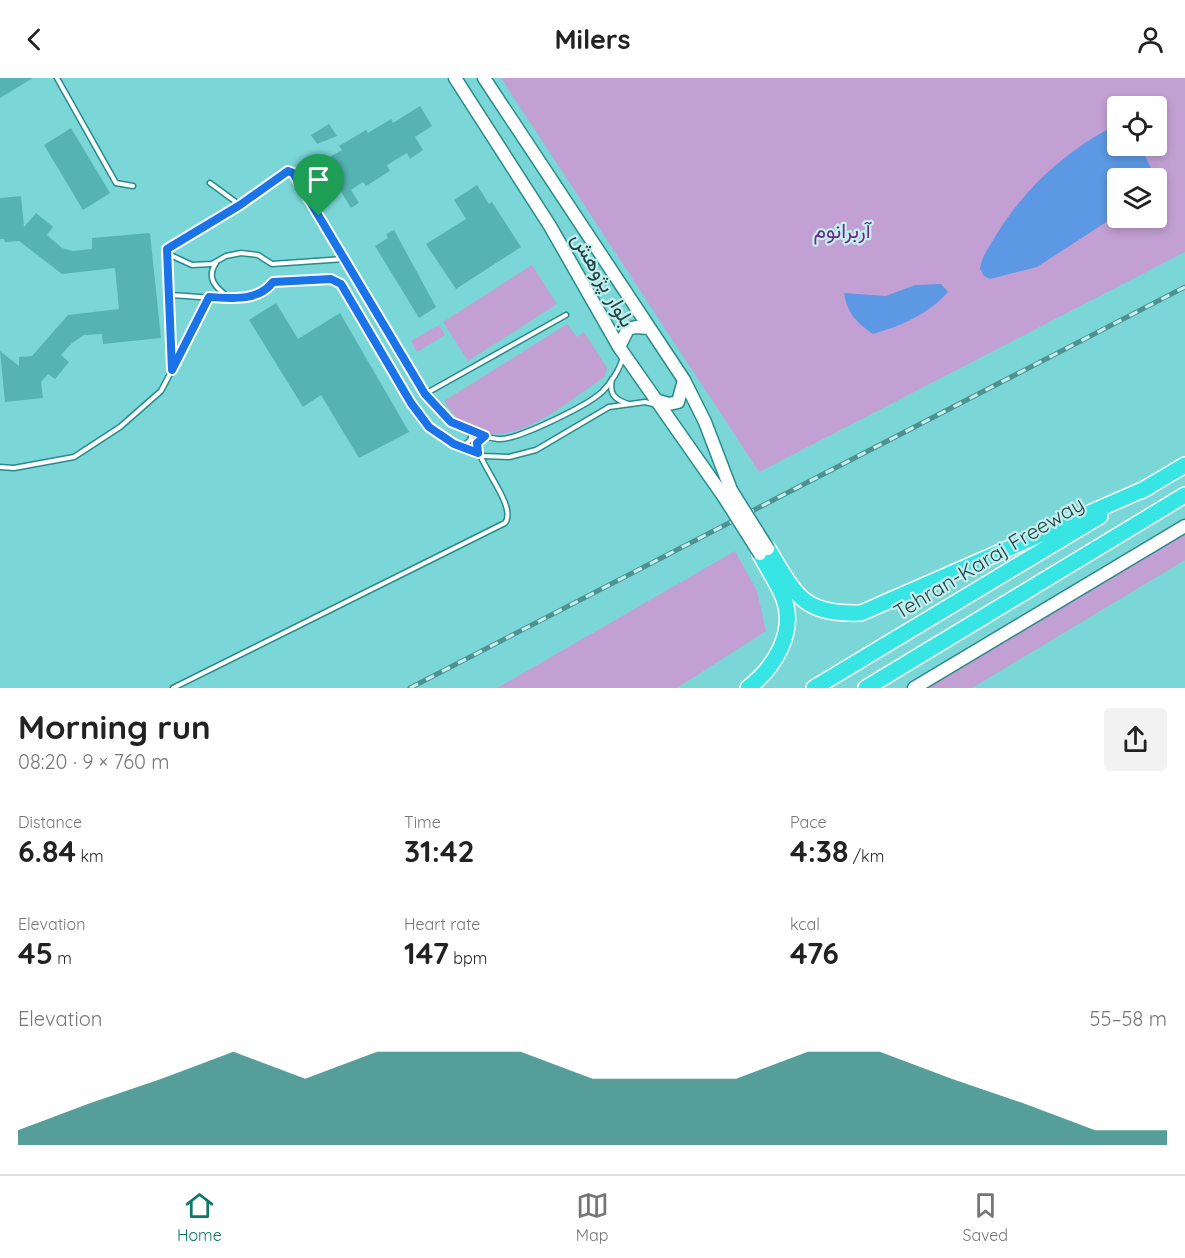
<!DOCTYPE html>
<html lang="en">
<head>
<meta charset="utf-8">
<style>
  :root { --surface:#fff; --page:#f2f2f2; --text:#222; --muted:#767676; --line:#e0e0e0; --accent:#0f766e }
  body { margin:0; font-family:Quicksand,Vazirmatn,sans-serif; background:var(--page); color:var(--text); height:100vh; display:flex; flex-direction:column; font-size:22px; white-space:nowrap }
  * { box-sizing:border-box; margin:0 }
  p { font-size:20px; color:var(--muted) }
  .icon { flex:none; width:33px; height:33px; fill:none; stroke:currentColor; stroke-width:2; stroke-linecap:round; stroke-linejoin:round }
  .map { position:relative; height:610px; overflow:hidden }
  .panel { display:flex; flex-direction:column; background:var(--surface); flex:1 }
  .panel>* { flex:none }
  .tools { position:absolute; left:1107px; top:18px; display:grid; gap:12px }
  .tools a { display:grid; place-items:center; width:60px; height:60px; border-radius:6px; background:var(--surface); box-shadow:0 3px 9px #0003; font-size:30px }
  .pin { position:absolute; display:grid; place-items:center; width:51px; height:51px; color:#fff; margin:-62px -26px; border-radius:50% 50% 50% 0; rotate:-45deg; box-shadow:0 0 6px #0007 }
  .pin .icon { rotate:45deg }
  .round { display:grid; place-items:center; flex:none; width:63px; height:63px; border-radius:6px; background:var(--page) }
  .head { display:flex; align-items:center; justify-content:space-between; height:102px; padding:0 18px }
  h1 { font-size:33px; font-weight:700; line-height:45px }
  .stats { display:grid; grid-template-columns:repeat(3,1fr); gap:9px; height:102px; padding:6px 18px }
  .stats div { display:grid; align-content:center }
  .stats b { font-size:30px; font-weight:700 }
  .stats small { font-size:16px; font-weight:400 }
  .stats p { font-size:16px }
  .chart { height:168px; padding:12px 18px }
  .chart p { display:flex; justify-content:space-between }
  .chart svg { width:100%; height:108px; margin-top:6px; fill:var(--accent); opacity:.7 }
  header { display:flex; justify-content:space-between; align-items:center; height:78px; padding:0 18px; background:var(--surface); font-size:27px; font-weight:700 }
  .dock { display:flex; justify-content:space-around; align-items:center; height:84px; border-top:2px solid var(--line); background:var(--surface); font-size:16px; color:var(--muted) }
  .dock a { display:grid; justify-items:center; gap:3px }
  .dock .selected { color:var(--accent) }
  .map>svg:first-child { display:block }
  .green { fill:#c3a0d3; fill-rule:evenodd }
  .water { fill:#5c98e3 }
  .building { fill:#56b3b3 }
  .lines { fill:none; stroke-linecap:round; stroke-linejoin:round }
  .lane-casing { stroke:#288b8b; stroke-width:7 }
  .secondary-casing { stroke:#288b8b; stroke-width:15 }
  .highway-casing { stroke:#fff; stroke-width:18 }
  .lane { stroke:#fff; stroke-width:4 }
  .secondary { stroke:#fff; stroke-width:12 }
  .highway { stroke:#38e5e5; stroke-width:15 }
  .rail-casing { stroke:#4e9191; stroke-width:5 }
  .rail { stroke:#c5efef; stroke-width:3; stroke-dasharray:9; stroke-linecap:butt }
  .secondary-bridge-casing { stroke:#288b8b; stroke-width:15; stroke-linecap:butt }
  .secondary-bridge { stroke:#fff; stroke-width:12 }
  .route-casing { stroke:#fff; stroke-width:12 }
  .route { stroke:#1a73e8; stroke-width:8 }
  .labels { text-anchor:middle; stroke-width:4.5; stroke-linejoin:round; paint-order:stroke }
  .park-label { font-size:21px; fill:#6e2888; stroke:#c5efef }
  .street-label { font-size:21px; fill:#1d4444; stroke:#c5efef }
</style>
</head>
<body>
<header><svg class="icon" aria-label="back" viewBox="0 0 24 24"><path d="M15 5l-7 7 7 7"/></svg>Milers<svg class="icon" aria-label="person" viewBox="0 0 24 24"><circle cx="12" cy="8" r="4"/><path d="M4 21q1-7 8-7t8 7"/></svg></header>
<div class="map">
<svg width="1185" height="610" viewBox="0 0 1185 610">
  <rect width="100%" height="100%" fill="#7bd7d7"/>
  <path class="green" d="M 501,0 L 1185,0 L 1185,174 L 759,394 ZM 1118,28 L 1156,28 L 1156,68 L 1118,68 ZM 1118,100 L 1156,100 L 1156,140 L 1118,140 Z
    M 532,187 L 557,226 L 468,283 L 443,244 Z
    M 567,246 L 577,259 L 584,254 L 607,290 L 605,298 L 596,305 C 561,328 505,379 462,345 C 455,339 449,330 444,323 Z
    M 439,247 L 445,257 L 417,274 L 411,263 Z
    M 1185,455 L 1185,482 L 972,610 L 924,610 Z
    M 735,473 L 757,513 L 766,553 L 677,610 L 497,610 Z"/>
  <path class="water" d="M 1114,48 L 1117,49 L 1118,68 L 1140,68 L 1156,100 L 1118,100 L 1117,137 L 1037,189 L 990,201 L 984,198 L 980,191 C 982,177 991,166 998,154 C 1027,108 1066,73 1114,48 Z
    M 941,206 L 948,214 C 927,237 903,247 873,256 C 857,245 847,235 844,215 L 886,218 L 915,207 Z"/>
  <path class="building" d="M 0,0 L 33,0 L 0,20 Z
    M 420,28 L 432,48 L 415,59 L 423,72 L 410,81 L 407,75 L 387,87 L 390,93 L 366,108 L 363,104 L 351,112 L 359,125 L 351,130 L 328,92 L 334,89 L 328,80 L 342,72 L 339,68 L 366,52 L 368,55 L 391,41 L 393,45 Z
    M 329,46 L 337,58 L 317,66 L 311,57 Z
    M 71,50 L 110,115 L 83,132 L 44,67 Z
    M 477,107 L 489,126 L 492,124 L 521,169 L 456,211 L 426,166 L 466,141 L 454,122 Z
    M 21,118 L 24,149 L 36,135 L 53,149 L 47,157 L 62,170 L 73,173 L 92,171 L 92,160 L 150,155 L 161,260 L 103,266 L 102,256 L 84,257 L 72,265 L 61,277 L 69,284 L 55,301 L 48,296 L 41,304 L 43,320 L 5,324 L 0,273 L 19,288 L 19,279 L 32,278 L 68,237 L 119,231 L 115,190 L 62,196 L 19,163 L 5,164 L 4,161 L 0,161 L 0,120 Z
    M 394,152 L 436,229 L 419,240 L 375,168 L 388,160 L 386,156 Z
    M 276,225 L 298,261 L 340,235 L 409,354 L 359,380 L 321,317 L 303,329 L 249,242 Z"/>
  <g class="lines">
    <defs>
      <path id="lane" d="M 57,0 L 116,105 L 133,108
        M 210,105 L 240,127
        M 166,175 L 192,187 L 212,186 L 226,178 L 241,175 L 258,177 L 272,186 L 344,181
        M 216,185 C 206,200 215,209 228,219
        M 170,217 C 199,218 254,229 273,204 L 336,202 L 341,206 L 411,325 L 429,349 L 454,366 L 484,378 L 509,379 L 536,372 L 609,329 L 645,324 L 653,326
        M 173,291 L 209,219
        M 612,301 C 609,316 614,321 628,326
        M 425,316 L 566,237
        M 463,369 L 471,361 L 471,354
        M 0,389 L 14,390 L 74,379 L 120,349 L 161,313 L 172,292 L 167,171 L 240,127 L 288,93 L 293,95 L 425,316 C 447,340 463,357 498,361 C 516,363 588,327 602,314 C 611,305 620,291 623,279
        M 173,610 L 505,445 C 517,429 482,390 477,369 L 484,358"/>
      <path id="secondary" d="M 455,0 L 550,148 L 619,269 L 724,419
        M 484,0 L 684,302 L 705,344 L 731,412
        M 619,269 L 628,251 L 636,249 L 649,250
        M 655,322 L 669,326 L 678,324 L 684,302
        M 914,610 L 1185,448"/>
      <path id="highway" d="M 1141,413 L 1185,387
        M 768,471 C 796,517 802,537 861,535 L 1149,409
        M 748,610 C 774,590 796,555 784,521 C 778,506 768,491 760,476
        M 814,610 L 1100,438
        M 866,610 L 1185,417"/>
    </defs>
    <use href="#lane" class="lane-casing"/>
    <use href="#secondary" class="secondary-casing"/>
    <use href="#highway" class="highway-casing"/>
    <use href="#lane" class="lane"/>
    <use href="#secondary" class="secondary"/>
    <use href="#highway" class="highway"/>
    <defs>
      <path id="rail" d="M 410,610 L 1185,209"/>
    </defs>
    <use href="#rail" class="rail-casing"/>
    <use href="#rail" class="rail"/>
    <defs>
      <path id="secondary-bridge" d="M 731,412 L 768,471
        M 724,419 L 760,476"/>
    </defs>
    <use href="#secondary-bridge" class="secondary-bridge-casing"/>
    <use href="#secondary-bridge" class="secondary-bridge"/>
  </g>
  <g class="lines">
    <defs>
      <path id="route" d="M 288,93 L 293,95 L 425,316 L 451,344 L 485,358 L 477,365 L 478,375 L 454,366 L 429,349 L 411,325 L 341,206 L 331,201 L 273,204 C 258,224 231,220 209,219 L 172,292 L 167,171 L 240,127 Z"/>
    </defs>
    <use href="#route" class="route-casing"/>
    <use href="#route" class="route"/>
  </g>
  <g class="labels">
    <g class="park-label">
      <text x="842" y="160">آربرانوم</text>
    </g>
    <g class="street-label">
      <text transform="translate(603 202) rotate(60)" y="7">بلوار پژوهش</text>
      <text transform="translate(989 480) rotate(-31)" y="7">Tehran-Karaj Freeway</text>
    </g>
  </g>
</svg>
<div class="tools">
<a><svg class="icon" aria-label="locate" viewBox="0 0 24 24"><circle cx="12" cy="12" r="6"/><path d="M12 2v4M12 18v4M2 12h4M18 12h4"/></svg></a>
<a><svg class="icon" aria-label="layers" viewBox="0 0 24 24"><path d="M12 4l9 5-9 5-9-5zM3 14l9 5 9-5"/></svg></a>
</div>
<div class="pin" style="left:319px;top:138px;background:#1e9e55"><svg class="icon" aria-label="arrive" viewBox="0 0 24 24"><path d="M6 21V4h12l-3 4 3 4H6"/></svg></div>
</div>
<section class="panel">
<div class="head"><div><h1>Morning run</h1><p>08:20 · 9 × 760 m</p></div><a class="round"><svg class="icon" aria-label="share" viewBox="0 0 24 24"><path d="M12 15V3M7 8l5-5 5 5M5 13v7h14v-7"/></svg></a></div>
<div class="stats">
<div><p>Distance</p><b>6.84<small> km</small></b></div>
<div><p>Time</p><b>31:42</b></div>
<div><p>Pace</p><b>4:38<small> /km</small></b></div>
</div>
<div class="stats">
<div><p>Elevation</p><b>45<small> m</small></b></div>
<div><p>Heart rate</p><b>147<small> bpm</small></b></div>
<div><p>kcal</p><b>476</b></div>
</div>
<div class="chart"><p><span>Elevation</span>55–58 m</p>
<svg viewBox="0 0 160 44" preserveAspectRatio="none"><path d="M0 44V38L10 27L20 17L30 6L40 17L50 6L60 6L70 6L80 17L90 17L100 17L110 6L120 6L130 17L140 27L150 38L160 38V44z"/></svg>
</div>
</section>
<nav class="dock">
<a class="selected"><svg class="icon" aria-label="home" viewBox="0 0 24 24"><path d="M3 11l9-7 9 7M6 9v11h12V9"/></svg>Home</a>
<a><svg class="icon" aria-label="map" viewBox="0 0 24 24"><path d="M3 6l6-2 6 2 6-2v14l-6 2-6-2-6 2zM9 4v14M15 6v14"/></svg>Map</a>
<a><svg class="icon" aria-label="saved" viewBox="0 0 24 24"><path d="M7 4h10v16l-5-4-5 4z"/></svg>Saved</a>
</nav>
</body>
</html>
